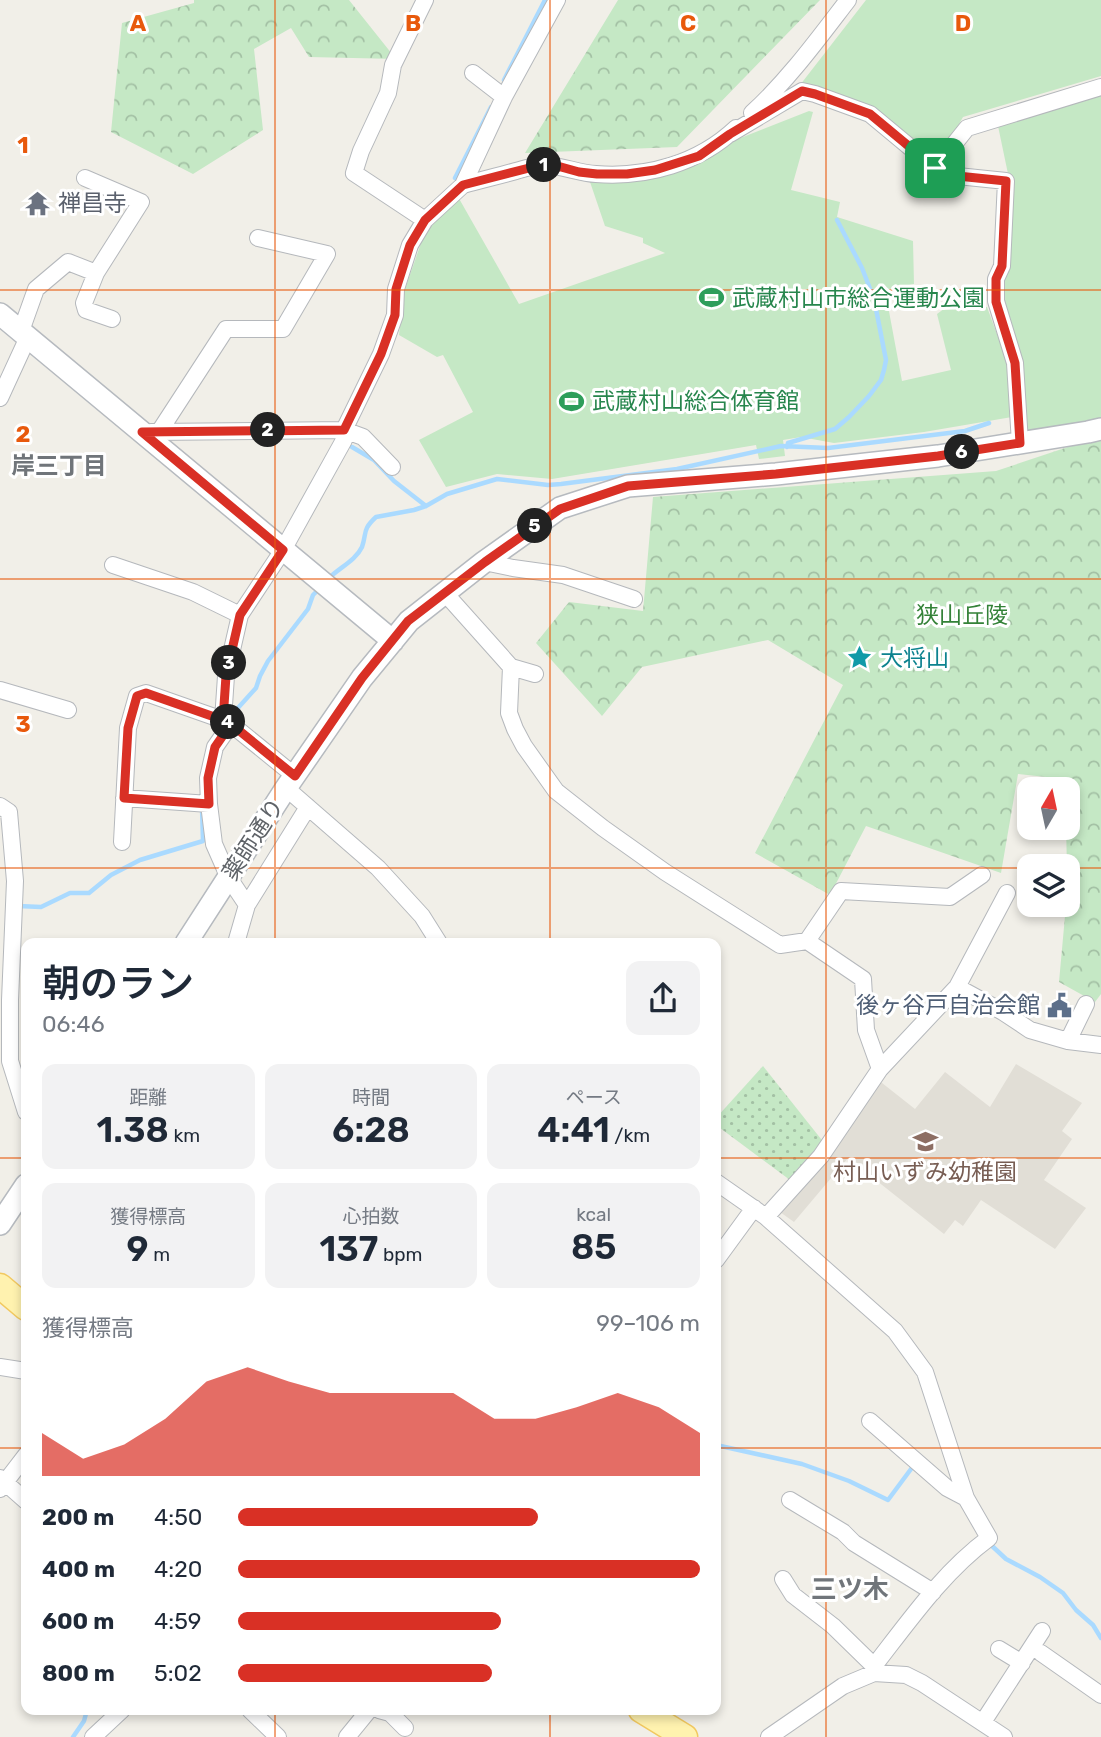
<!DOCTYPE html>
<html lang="ja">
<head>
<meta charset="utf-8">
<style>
  :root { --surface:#fff; --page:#f2f2f3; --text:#1f2937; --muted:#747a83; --accent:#d93025 }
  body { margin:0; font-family:Rubik,"Noto Sans JP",sans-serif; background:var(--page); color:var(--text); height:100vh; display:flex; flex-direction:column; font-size:26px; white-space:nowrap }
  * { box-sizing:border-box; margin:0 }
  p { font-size:23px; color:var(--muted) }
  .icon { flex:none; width:38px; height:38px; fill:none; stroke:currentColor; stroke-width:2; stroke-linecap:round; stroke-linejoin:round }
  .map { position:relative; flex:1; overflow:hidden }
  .sheet { position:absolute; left:21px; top:938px; width:700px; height:777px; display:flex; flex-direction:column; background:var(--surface); border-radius:14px; box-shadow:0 4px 10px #0003 }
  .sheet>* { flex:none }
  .needle { width:46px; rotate:9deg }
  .controls { position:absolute; left:1017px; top:777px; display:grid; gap:14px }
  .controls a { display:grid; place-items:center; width:63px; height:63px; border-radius:14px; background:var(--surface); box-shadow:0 4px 10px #0003; font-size:35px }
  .pin { position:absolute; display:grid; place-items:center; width:60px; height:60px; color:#fff; margin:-30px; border-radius:14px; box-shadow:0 4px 10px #0006 }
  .km { position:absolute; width:35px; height:35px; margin:-18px; border-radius:50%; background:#222; color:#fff; font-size:19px; line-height:35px; text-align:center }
  .round { display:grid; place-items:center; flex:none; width:74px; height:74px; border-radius:14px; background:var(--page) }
  .head { display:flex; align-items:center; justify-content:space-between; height:119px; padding:0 21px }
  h1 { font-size:38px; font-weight:600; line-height:52px }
  .metrics { display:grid; grid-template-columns:repeat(3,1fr); gap:10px; height:119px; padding:7px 21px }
  .metrics div { display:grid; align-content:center; border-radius:14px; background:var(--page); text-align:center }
  .metrics b { font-size:35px; font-weight:600 }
  .metrics small { font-size:19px; font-weight:400 }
  .metrics p { font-size:19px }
  .chart { height:196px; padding:14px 21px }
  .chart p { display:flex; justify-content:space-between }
  .chart svg { width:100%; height:126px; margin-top:7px; fill:var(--accent); opacity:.7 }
  ul { padding:0 21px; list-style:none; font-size:23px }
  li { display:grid; grid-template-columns:112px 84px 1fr; align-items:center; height:52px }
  li i { height:18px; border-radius:9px; background:var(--accent) }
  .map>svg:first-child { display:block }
  .education { fill:#e1ded6 }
  .green { fill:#c5e8c5 }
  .forest { fill:url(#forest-crowns) }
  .park { fill:url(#park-dots) }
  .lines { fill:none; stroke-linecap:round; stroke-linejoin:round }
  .stream { stroke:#aadaff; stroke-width:4.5 }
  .street-casing { stroke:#b5b8bc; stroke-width:18 }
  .secondary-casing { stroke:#b6babf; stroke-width:24 }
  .primary-casing { stroke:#f2c960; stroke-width:27 }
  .street { stroke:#fff; stroke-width:16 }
  .secondary { stroke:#fff; stroke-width:21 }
  .primary { stroke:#fff2af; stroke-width:24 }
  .route-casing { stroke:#fff; stroke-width:14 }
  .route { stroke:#d93025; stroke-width:9 }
  .grid { fill:none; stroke:#e8590c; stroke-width:2; stroke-opacity:0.55 }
  .labels { text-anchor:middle; stroke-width:6; stroke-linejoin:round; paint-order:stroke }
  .worship-label { font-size:23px; fill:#5b616d; stroke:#fff; text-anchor:start }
  .leisure-label { font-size:23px; fill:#27864d; stroke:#fff; text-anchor:start }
  .park-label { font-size:23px; fill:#348238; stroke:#fff }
  .culture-label { font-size:23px; fill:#0d838f; stroke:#fff; text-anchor:start }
  .street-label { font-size:23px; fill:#5f6368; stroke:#fff }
  .service-label { font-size:23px; fill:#4e5e75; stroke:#fff; text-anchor:end }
  .education-label { font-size:23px; fill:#785e54; stroke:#fff }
  .neighbourhood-label { font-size:24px; font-weight:bold; fill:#70757a; stroke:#fff }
  .quarter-label { font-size:26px; font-weight:bold; fill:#70757a; stroke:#fff }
  .grid-label { font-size:23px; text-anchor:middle; font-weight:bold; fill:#e8590c; stroke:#fff; stroke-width:6; stroke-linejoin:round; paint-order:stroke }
</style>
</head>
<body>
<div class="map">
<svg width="1101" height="1737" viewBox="0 0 1101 1737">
  <defs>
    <pattern id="forest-crowns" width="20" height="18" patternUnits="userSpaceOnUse" patternTransform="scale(1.75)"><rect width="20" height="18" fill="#c5e8c5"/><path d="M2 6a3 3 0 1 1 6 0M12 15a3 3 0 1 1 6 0" fill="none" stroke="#a3c0a4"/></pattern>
    <pattern id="park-dots" width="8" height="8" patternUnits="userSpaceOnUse" patternTransform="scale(1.75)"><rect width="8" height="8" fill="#c5e8c5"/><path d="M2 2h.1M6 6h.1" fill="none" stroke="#a3c0a4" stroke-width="1.8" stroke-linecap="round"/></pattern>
  </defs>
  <rect width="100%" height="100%" fill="#f1efe8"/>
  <path class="education" d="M 1016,1064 L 1082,1103 L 1062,1131 L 1072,1139 L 1044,1180 L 1086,1208 L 1055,1249 L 981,1200 L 963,1226 L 955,1220 L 944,1234 L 848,1158 L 794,1222 L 780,1212 L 877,1079 L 915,1109 L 945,1072 L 990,1107 Z"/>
  <path class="green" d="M 866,0 L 1101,0 L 1101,76 L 963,117 L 938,161 L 872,108 L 800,85 Z
    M 1101,94 L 1101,430 L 1023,449 L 1000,302 L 1012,193 L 998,126 Z
    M 809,111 L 813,112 L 791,190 L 840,202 L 837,217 L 913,241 L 914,284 L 885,290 L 902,381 L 951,370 L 937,314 L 945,308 L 987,307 L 1008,364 L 1012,417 L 924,432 L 834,443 L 801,437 L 783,440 L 785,456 L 759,459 L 756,445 L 552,479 L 497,474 L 446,487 L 419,440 L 473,412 L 443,355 L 437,357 L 399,335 L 404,292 L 421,243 L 431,222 L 457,195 L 519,304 L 665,253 L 643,243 L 643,238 L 605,226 L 589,179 L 657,178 L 701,160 L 725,144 Z"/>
  <path class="forest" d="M 194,0 L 349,0 L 396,59 L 309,57 L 291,28 L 254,49 L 263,130 L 193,174 L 111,132 L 122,23 L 194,3 Z
    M 618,0 L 820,0 L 677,147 L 525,153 Z
    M 1101,436 L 1101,994 L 1095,1002 L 1059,982 L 1066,905 L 1068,905 L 1066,828 L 1068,828 L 1068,789 L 1066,789 L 1065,779 L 1018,774 L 1001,873 L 866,826 L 830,895 L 755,853 L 843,685 L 768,640 L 642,667 L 602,716 L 536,643 L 569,602 L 643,611 L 653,497 L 996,471 Z"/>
  <path class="park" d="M 763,1066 L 825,1144 L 794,1183 L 716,1125 L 716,1118 Z"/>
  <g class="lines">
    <path class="stream" d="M 504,80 L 545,0
      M 455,178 L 491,107
      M 352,447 L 374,460 L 394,481 L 426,506
      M 787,447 L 788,443 L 835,429 L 849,417 L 869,396 L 881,380 L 884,370 L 886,360 L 874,299 L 862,268 L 837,220
      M 329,578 C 339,568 356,560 362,547 C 367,532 362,530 376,517 L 414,510 L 426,506 L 447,494 L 497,479 L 548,485 L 561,484 L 677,469 L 781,446 L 828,448 L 965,431 L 989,423
      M 228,719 L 256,688 L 260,676 L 268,661 L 308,609 L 313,595 L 321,587
      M 18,906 L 41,907 L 70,893 L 89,893 L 111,875 L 140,860 L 203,841 L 202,808
      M 716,1445 L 802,1464 L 849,1481 L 888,1500 L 914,1465
      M 991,1545 L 1006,1559 L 1040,1577 L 1063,1593 L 1076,1610 L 1093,1625 L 1101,1638
      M 73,1737 L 84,1721 L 87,1710"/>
    <defs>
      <path id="street" d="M 473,73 L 504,97
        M 752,113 C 789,79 818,39 848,0
        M 730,134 L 802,91 L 815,94 L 870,114 L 935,168 L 948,175 L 1006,181 L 1002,266 L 996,279 L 996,301 L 1015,363 L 1020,443
        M 935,168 L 967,128 L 1101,87
        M 463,185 C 481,180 498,176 516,171 C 524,169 534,165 542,165 C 561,165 578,173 596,174 C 647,178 699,163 736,128
        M 425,220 L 354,173 L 361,151 L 388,93 L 393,65 L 425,0
        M 96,273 L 84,303 L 86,310 L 112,319
        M 21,331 L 36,289 L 68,262 L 96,273 L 141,202 L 85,178
        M 0,398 L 28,337
        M 151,432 L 344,430 L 363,437 L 392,467
        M 159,432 L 226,329 L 283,329 L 327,254 L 258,238
        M 484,562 L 513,568 L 563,575 L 634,599
        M 113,565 L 193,592 L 240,615
        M 444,592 L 511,667 L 509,713 L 515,729 L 524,746 L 556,791 L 603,828 L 665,872 L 780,945 L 807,941 L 863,979 L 866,1030 L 880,1069
        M 511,667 L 535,674
        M 0,690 L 68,710
        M 223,720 L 226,676 L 240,615 L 283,550 L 344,440 L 344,430 L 381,354 L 395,315 L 396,289 L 410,245 L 425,220 L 463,185 L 504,97 L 557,0
        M 231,724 L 215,747 L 208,778 L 209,804 L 214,844 L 229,878 L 247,905
        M 286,788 L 378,868 L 422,916 L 439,943
        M 124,798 L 209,804
        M 0,806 L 9,812 L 15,881 L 10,1000 L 10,1061 L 26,1112
        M 122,842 L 128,728 L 137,696 L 146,693 L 223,720 L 231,724 L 295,776
        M 807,941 L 841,891 L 950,897 L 982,875
        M 236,943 L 247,905 L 308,807
        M 957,987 L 1003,1012 L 1030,1030 L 1068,1041 L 1101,1045
        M 1068,1041 L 1086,1004
        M 716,1182 L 766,1217 L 895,1331 L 925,1372 L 966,1498 L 989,1538 C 943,1572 909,1621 874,1666 L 874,1673
        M 766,1217 L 821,1156 L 880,1069 L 957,987 L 1007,893
        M 716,1260 L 754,1208
        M 0,1367 L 26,1371
        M 870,1421 L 947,1488 L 966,1498
        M 0,1478 L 26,1501
        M 0,1489 L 26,1455
        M 790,1500 L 843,1532 L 854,1543 L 933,1592
        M 783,1579 L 793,1595 L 833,1626 L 874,1666
        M 999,1649 L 1022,1663
        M 1041,1653 L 1101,1695
        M 250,1710 L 278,1737
        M 379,1710 L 390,1713 L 405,1728
        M 983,1722 L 1042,1631
        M 93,1737 L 122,1710
        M 347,1737 L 369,1710
        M 769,1737 L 843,1686 L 874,1673 L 906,1675 L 922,1683 L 1004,1737"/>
      <path id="secondary" d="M 0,314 L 393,641
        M 186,943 L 286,788 L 362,678 L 409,621 L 484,562 L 560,508 L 628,486 L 776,474 L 938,456 L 1088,432 L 1101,429
        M 0,1224 L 26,1185"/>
      <path id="primary" d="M 0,1286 L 26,1308
        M 641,1710 L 685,1737"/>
    </defs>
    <use href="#street" class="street-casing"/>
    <use href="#secondary" class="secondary-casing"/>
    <use href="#primary" class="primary-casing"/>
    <use href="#street" class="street"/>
    <use href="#secondary" class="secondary"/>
    <use href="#primary" class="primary"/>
  </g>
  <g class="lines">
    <defs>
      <path id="route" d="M 935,168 L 870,114 L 815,94 L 802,91 L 730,134 L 699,156 L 655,170 L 627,174 L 597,174 L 579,172 L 561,167 L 541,165 L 463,185 L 425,220 L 410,245 L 396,289 L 395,315 L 381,354 L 344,430 L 142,432 L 283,550 L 240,615 L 226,676 L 223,720 L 231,724 L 215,747 L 208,778 L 209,804 L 124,798 L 128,728 L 137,696 L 146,693 L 223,720 L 231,724 L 295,776 L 362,678 L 408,621 L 485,562 L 560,509 L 628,486 L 776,474 L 938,456 L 1020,443 L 1015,363 L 996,302 L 996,279 L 1002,266 L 1006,181 L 948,175 L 935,168"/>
    </defs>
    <use href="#route" class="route-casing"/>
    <use href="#route" class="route"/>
  </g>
  <path class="grid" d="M 275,0 L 275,943M 550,0 L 550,943M 826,0 L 826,1737M 0,290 L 1101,290M 0,579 L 1101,579M 0,868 L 1029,868M 1068,868 L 1101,868M 0,1158 L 26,1158M 716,1158 L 1101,1158M 0,1448 L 26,1448M 716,1448 L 1101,1448M 275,1710 L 275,1737M 550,1710 L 550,1737"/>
  <defs>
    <symbol id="temple-bare" viewBox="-9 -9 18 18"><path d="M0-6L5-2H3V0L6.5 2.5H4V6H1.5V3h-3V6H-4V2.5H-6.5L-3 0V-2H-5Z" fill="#6b7280" stroke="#fff" stroke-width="2.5" paint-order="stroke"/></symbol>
    <symbol id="stadium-bare" viewBox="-9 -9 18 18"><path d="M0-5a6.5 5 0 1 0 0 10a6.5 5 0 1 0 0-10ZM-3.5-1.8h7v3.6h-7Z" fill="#2e9e5b" stroke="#fff" stroke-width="2.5" paint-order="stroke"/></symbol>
    <symbol id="sight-bare" viewBox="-9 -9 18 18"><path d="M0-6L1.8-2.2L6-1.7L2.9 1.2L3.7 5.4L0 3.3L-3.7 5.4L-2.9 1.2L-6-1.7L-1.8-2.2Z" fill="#0f9aa8" stroke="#fff" stroke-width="2.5" paint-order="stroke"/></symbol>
    <symbol id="civic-bare" viewBox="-9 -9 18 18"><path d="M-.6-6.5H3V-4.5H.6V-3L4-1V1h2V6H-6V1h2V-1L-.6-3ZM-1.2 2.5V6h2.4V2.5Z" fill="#5c6f8a" stroke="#fff" stroke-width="2.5" paint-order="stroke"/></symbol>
    <symbol id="school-bare" viewBox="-9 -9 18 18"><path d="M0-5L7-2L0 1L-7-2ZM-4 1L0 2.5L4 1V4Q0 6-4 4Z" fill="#8d6e63" stroke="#fff" stroke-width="2.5" paint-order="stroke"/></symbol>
  </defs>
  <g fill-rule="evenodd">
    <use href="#temple-bare" x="20" y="186" width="35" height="35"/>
    <use href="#stadium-bare" x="694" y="280" width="35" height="35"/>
    <use href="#stadium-bare" x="554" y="384" width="35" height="35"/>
    <use href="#sight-bare" x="842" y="640" width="35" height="35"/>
    <use href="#civic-bare" x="1042" y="988" width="35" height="35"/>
    <use href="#school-bare" x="908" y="1124" width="35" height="35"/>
  </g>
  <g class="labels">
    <g class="worship-label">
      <text x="58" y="211">禅昌寺</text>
    </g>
    <g class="leisure-label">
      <text x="732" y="306">武蔵村山市総合運動公園</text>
      <text x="592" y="409">武蔵村山総合体育館</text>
    </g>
    <g class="park-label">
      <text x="962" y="623">狭山丘陵</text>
    </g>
    <g class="culture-label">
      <text x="880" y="666">大将山</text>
    </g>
    <g class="street-label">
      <text transform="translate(253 839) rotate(-57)" y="8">薬師通り</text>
    </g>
    <g class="service-label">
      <text x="1040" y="1013">後ヶ谷戸自治会館</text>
    </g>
    <g class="education-label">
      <text x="925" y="1180">村山いずみ幼稚園</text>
    </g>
    <g class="neighbourhood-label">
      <text x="59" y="474">岸三丁目</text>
    </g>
    <g class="quarter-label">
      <text x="850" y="1598">三ツ木</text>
    </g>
  </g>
  <g class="grid-label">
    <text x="138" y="31">A</text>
    <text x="413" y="31">B</text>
    <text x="688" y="31">C</text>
    <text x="963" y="31">D</text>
    <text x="23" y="153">1</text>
    <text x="23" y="442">2</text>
    <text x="23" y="732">3</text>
  </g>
</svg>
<div class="controls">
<a><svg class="needle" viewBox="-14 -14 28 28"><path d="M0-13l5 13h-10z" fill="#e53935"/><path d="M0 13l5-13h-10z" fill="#747a83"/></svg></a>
<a><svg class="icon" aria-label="layers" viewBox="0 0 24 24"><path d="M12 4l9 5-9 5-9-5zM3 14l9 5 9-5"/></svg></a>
</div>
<div class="pin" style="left:935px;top:168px;background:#1e9e55"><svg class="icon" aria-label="arrive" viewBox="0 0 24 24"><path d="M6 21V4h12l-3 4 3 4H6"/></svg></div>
<b class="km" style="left:544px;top:165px">1</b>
<b class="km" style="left:268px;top:430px">2</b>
<b class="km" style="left:229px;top:663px">3</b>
<b class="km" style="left:228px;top:722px">4</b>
<b class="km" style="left:535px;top:526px">5</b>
<b class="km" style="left:962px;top:452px">6</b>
<section class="sheet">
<div class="head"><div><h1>朝のラン</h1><p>06:46</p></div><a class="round"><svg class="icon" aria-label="share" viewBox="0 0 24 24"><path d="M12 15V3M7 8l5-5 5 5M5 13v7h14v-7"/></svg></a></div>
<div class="metrics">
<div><p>距離</p><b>1.38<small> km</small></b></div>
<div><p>時間</p><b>6:28</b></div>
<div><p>ペース</p><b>4:41<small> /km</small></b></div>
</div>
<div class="metrics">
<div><p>獲得標高</p><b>9<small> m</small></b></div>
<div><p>心拍数</p><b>137<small> bpm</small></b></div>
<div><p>kcal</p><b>85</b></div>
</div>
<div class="chart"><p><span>獲得標高</span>99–106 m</p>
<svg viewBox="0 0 160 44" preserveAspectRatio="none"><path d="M0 44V29L10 38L20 33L30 24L40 11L50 6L60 11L70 15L80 15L90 15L100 15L110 24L120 24L130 20L140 15L150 20L160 29V44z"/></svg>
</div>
<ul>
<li><b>200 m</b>4:50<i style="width:65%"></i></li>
<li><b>400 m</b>4:20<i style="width:100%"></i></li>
<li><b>600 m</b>4:59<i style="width:57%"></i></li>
<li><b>800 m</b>5:02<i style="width:55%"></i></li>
</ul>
</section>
</div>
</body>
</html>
